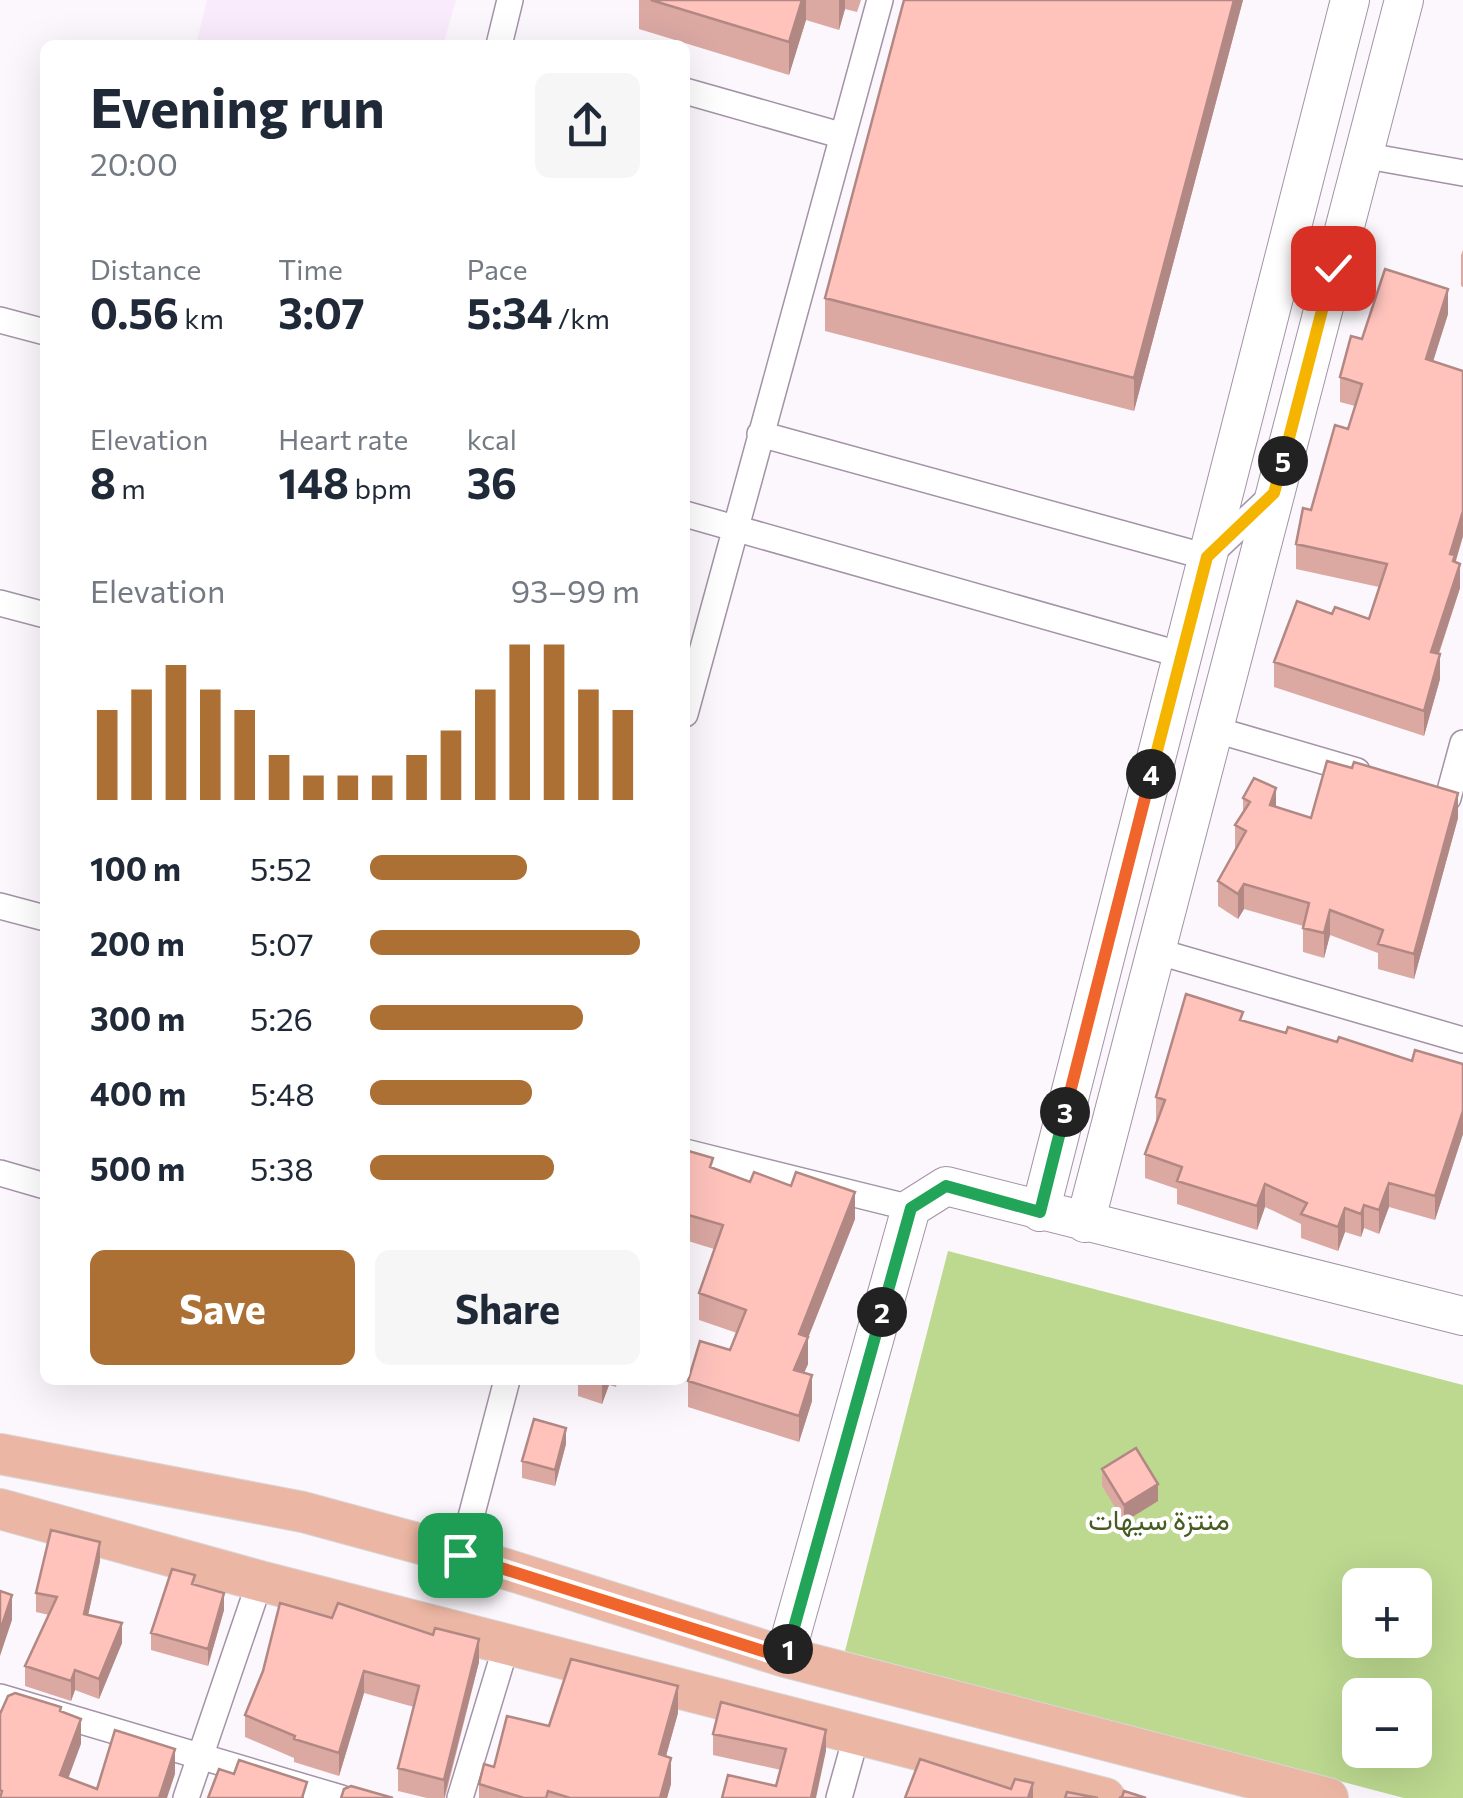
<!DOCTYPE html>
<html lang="en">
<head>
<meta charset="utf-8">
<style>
  :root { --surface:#fff; --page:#f6f6f7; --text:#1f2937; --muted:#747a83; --accent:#ad7034 }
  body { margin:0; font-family:Commissioner,Vazirmatn,sans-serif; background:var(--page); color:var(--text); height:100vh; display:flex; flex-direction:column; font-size:38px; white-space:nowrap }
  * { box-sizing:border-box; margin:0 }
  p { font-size:32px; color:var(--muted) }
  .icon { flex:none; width:55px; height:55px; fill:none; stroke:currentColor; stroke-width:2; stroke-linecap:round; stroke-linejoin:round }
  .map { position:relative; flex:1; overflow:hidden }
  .panel { position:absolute; left:40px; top:40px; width:650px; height:1345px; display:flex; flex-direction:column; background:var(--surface); border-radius:15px; box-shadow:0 10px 40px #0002 }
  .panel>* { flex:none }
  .controls { position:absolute; left:1342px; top:1568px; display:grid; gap:20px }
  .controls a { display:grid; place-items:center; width:90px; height:90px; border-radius:15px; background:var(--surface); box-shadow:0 10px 40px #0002; font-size:50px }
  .pin { position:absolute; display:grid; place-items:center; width:85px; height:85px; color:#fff; margin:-42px; border-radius:20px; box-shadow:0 5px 15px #0006 }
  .km { position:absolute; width:50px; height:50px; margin:-25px; border-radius:50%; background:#222; color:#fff; font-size:28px; line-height:50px; text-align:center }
  .round { display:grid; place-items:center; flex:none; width:105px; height:105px; border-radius:15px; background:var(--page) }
  .summary { display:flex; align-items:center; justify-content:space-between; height:170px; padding:0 50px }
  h1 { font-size:55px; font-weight:700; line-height:75px }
  .stats { display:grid; grid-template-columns:repeat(3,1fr); gap:15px; height:170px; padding:10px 50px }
  .stats div { display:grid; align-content:center }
  .stats b { font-size:42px; font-weight:700 }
  .stats small { font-size:28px; font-weight:400 }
  .stats p { font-size:28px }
  .chart { height:280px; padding:20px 50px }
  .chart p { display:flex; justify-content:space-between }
  .chart svg { width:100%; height:180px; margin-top:10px; stroke:var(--accent); stroke-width:6 }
  .cta { display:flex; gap:20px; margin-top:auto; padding:20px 50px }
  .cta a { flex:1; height:115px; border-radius:15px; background:var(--accent); color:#fff; font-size:40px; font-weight:700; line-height:115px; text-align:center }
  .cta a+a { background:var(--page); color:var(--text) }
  ul { padding:0 50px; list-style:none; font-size:32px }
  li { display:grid; grid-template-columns:160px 120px 1fr; align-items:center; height:75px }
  li i { height:25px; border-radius:12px; background:var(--accent) }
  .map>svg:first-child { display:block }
  .built { fill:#f9eafc }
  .green { fill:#bcd98f; fill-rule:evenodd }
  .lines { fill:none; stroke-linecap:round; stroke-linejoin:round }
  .street-casing { stroke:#a492a8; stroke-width:28 }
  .secondary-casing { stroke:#a492a8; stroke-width:40 }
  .primary-casing { stroke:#d7d6d7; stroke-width:42 }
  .street { stroke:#fff; stroke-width:25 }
  .secondary { stroke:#fff; stroke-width:38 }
  .primary { stroke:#ebb6a3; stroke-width:40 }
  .wall { fill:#dba8a2 }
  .shaded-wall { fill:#b28884 }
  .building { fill:#ffc3bc; stroke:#b28884; stroke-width:2.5 }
  .split-1-casing { stroke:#fff; stroke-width:20 }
  .split-2-casing { stroke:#fff; stroke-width:20 }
  .split-3-casing { stroke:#fff; stroke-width:20 }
  .split-4-casing { stroke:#fff; stroke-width:20 }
  .split-5-casing { stroke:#fff; stroke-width:20 }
  .split-6-casing { stroke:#fff; stroke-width:20 }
  .split-1 { stroke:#f0652b; stroke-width:12 }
  .split-2 { stroke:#22a559; stroke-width:12 }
  .split-3 { stroke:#22a559; stroke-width:12 }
  .split-4 { stroke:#f0652b; stroke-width:12 }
  .split-5 { stroke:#f5b400; stroke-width:12 }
  .split-6 { stroke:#f5b400; stroke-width:12 }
  .labels { text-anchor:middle; stroke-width:8; stroke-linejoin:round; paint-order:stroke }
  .park-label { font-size:28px; fill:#485c21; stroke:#fff }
</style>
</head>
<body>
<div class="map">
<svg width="1463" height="1798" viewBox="0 0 1463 1798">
  <rect width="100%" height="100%" fill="#fbf7fc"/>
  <path class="built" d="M 207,0 L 456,0 L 443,45 L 196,45 Z"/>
  <path class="green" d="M 948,1251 L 1463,1385 L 1463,1798 L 1404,1798 L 845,1651 ZM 1360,1585 L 1415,1585 L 1415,1640 L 1360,1640 ZM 1360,1695 L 1415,1695 L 1415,1750 L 1360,1750 Z"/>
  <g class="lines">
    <defs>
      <path id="street" d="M 499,45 L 510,0
        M 685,91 L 840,135
        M 1362,155 L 1463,173
        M 0,320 L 45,332
        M 760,434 L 1207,557 L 1274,494
        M 685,514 L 1182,655
        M 0,603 L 45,615
        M 685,714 L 880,0
        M 1213,729 L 1357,771
        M 1448,798 L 1463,743
        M 0,906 L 45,918
        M 1156,951 L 1463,1040
        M 685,1152 L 911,1208
        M 0,1173 L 45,1186
        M 461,1555 L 507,1380
        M 0,1697 L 341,1798
        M 186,1798 L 260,1581
        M 460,1798 L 507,1643
        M 839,1798 L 856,1737"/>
      <path id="secondary" d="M 1040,1212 L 1350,0
        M 1085,1223 L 1404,0
        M 785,1657 L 911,1208 L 946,1186 L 1463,1316"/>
      <path id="primary" d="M 0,1454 L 303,1512 L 461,1555 L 785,1657 L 1328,1798
        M 0,1509 L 260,1581 L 1105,1798"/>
    </defs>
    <use href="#street" class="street-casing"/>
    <use href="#secondary" class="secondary-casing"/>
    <use href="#primary" class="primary-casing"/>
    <use href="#street" class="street"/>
    <use href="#secondary" class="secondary"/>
    <use href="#primary" class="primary"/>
  </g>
  <path class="wall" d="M 639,0 L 861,0 L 857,12 L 845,9 L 839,30 L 806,20 L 789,75 L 639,29 Z
    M 904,0 L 1243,0 L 1134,411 L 825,331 L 825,298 Z
    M 1463,250 L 1463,287 L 1461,286 L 1461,255 Z
    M 1448,314 L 1433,361 L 1463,371 L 1463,536 L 1455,562 L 1460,588 L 1439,654 L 1440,679 L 1424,736 L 1274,687 L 1274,662 L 1332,614 L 1369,619 L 1379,587 L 1296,569 L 1296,544 L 1348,429 L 1355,406 L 1340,402 L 1340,377 L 1362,339 Z
    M 1243,798 L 1311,818 L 1458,818 L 1414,979 L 1378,969 L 1378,953 L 1330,935 L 1324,958 L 1303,952 L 1303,926 L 1244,909 L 1238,919 L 1218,906 L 1218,881 L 1235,850 L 1235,825 L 1243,813 Z
    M 1243,1021 L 1286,1033 L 1337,1042 L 1412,1061 L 1463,1064 L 1463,1134 L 1435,1220 L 1389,1207 L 1379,1234 L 1364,1228 L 1361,1237 L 1345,1232 L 1338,1251 L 1301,1238 L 1301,1224 L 1265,1207 L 1257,1230 L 1177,1204 L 1177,1189 L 1145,1178 L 1145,1154 L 1156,1121 L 1156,1097 Z
    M 685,1150 L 713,1168 L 855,1219 L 808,1338 L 808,1364 L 804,1373 L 812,1401 L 799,1442 L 688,1407 L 688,1381 L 730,1350 L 737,1333 L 699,1320 L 699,1293 L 714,1249 L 685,1240 Z
    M 576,1380 L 618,1380 L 616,1387 L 609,1385 L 602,1404 L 578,1396 L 578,1381 Z
    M 566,1444 L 555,1486 L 522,1478 L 522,1461 Z
    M 1102,1469 L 1158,1501 L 1124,1522 L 1102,1486 Z
    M 100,1561 L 88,1615 L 122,1643 L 99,1699 L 75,1690 L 71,1701 L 25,1686 L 25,1666 L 49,1615 L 36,1612 L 36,1593 Z
    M 195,1585 L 224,1610 L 208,1666 L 151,1650 L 151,1633 Z
    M 332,1618 L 479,1662 L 445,1798 L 427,1798 L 398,1791 L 398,1768 L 414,1707 L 364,1693 L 339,1776 L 294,1762 L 294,1758 L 245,1737 L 245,1715 Z
    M 678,1713 L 666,1756 L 671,1784 L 667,1798 L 479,1798 L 479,1784 L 494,1767 L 549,1726 Z
    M 713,1734 L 826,1751 L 776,1786 L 781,1770 L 713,1755 Z"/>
  <path class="shaded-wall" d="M 802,0 L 806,0 L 806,20 L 789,75 L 789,42 Z
    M 839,0 L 845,0 L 845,9 L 839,30 Z
    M 1234,0 L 1243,0 L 1134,411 L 1134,378 Z
    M 1448,289 L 1448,314 L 1426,384 L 1426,359 Z
    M 1463,511 L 1463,536 L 1455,564 L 1460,564 L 1460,588 L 1431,676 L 1431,652 L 1450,554 Z
    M 1440,654 L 1440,679 L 1424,736 L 1424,711 Z
    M 1276,788 L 1276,812 L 1270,805 Z
    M 1458,793 L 1458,818 L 1414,979 L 1414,954 Z
    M 1244,884 L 1244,909 L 1238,919 L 1238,894 Z
    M 1330,910 L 1330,935 L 1324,958 L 1324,933 Z
    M 1463,1111 L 1463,1134 L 1435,1220 L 1435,1196 Z
    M 1389,1183 L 1389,1207 L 1379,1234 L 1379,1210 Z
    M 1265,1184 L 1265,1207 L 1257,1230 L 1257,1206 Z
    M 855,1192 L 855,1219 L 808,1338 L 808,1364 L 794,1396 L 794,1370 L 799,1334 Z
    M 1364,1205 L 1364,1228 L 1361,1237 L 1361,1214 Z
    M 1345,1208 L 1345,1232 L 1338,1251 L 1338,1227 Z
    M 812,1375 L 812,1401 L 799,1442 L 799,1416 Z
    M 602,1380 L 609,1380 L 609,1385 L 602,1404 Z
    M 566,1428 L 566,1444 L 555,1486 L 555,1470 Z
    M 1158,1484 L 1158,1501 L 1124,1522 L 1124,1505 Z
    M 100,1542 L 100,1561 L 84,1634 L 84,1614 Z
    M 224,1593 L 224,1610 L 208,1666 L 208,1649 Z
    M 12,1595 L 12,1620 L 0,1656 L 0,1631 Z
    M 122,1623 L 122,1643 L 99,1699 L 99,1679 Z
    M 479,1639 L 479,1662 L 444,1798 L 444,1780 Z
    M 75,1670 L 75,1690 L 71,1701 L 71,1681 Z
    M 364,1671 L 364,1693 L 339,1776 L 339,1753 Z
    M 678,1686 L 678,1713 L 659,1781 L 659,1754 Z
    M 81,1719 L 81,1744 L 61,1798 L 60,1775 Z
    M 826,1730 L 826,1751 L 816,1798 L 811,1798 Z
    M 175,1749 L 175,1774 L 167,1798 L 159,1798 Z
    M 671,1758 L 671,1784 L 667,1798 L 660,1798 Z
    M 1033,1783 L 1033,1798 L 1027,1798 Z"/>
  <path class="building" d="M 651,0 L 802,0 L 789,42 Z
    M 904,0 L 1234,0 L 1134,378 L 825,298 Z
    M 1385,269 L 1448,289 L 1426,359 L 1463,371 L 1463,511 L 1450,554 L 1455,555 L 1453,561 L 1460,564 L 1431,652 L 1440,654 L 1424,711 L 1274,662 L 1297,601 L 1332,614 L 1335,607 L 1369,619 L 1387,564 L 1296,544 L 1303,508 L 1311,510 L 1335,425 L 1348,429 L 1362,384 L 1340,377 L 1351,336 L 1362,339 Z
    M 1327,761 L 1352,768 L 1354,762 L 1458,793 L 1414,954 L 1378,944 L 1383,930 L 1330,910 L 1324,933 L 1303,928 L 1309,903 L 1244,884 L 1238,894 L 1218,881 L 1246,831 L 1235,825 L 1250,802 L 1243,798 L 1254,778 L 1276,788 L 1270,805 L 1311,818 Z
    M 1186,994 L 1243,1012 L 1240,1020 L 1286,1033 L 1288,1027 L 1337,1042 L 1339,1037 L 1412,1061 L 1415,1050 L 1463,1064 L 1463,1111 L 1435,1196 L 1389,1183 L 1379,1210 L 1364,1205 L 1361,1214 L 1345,1208 L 1338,1227 L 1301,1214 L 1307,1203 L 1265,1184 L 1257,1206 L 1177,1181 L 1182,1167 L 1145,1154 L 1165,1100 L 1156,1097 Z
    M 685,1150 L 713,1158 L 710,1167 L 750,1182 L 754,1172 L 791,1186 L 796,1172 L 855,1192 L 799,1334 L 808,1337 L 794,1370 L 812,1375 L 799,1416 L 688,1381 L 700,1341 L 730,1350 L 746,1310 L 699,1293 L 723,1225 L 685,1214 Z
    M 534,1419 L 566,1428 L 555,1470 L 522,1461 Z
    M 1136,1448 L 1158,1484 L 1124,1505 L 1102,1469 Z
    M 51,1530 L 100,1542 L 84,1614 L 122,1623 L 99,1679 L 75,1670 L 71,1681 L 25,1666 L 57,1597 L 36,1593 Z
    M 172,1569 L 195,1575 L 192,1584 L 224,1593 L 208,1649 L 151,1633 Z
    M 0,1591 L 12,1595 L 0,1631 Z
    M 280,1603 L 332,1618 L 338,1603 L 433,1635 L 435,1628 L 479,1639 L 444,1780 L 398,1768 L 419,1686 L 364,1671 L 339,1753 L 294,1739 L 295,1736 L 245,1715 L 263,1671 Z
    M 571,1659 L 678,1686 L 659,1754 L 671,1758 L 660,1798 L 570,1798 L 548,1791 L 546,1798 L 524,1798 L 479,1784 L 484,1764 L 494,1767 L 507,1716 L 549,1726 Z
    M 15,1693 L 61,1707 L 60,1711 L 81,1719 L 60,1775 L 97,1789 L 115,1730 L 175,1749 L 159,1798 L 0,1798 L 2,1791 L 0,1790 L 0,1714 L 8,1696 Z
    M 721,1702 L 826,1730 L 811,1798 L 722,1798 L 728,1775 L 776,1786 L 786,1749 L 713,1734 Z
    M 920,1759 L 1011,1789 L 1015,1779 L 1033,1783 L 1028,1798 L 905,1798 Z
    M 239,1760 L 307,1782 L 302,1798 L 304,1798 L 208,1798 L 219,1769 L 234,1774 Z
    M 351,1786 L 393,1798 L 341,1798 L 344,1789 Z
    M 1124,1791 L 1146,1798 L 1119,1798 L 1122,1797 Z
    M 1067,1792 L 1098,1798 L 1065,1798 Z"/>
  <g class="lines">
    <defs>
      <path id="split-1" d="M 460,1555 L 785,1658 L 788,1649"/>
      <path id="split-2" d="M 788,1649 L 882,1312"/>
      <path id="split-3" d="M 882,1312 L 911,1208 L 946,1186 L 1040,1212 L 1065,1112"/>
      <path id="split-4" d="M 1065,1112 L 1151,774"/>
      <path id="split-5" d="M 1151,774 L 1207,557 L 1274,493 L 1283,461"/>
      <path id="split-6" d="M 1283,461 L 1333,268"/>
    </defs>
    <use href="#split-1" class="split-1-casing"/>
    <use href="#split-2" class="split-2-casing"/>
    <use href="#split-3" class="split-3-casing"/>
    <use href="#split-4" class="split-4-casing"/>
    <use href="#split-5" class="split-5-casing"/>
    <use href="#split-6" class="split-6-casing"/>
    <use href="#split-1" class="split-1"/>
    <use href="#split-2" class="split-2"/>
    <use href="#split-3" class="split-3"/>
    <use href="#split-4" class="split-4"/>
    <use href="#split-5" class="split-5"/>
    <use href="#split-6" class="split-6"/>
  </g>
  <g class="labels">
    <g class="park-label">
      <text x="1159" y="1530">منتزة سيهات</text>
    </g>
  </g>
</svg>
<div class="controls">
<a>+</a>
<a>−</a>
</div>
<div class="pin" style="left:460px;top:1555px;background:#1e9e55"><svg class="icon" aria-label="arrive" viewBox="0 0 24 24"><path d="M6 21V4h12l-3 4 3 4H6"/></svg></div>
<div class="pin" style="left:1333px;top:268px;background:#d93025"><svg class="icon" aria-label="check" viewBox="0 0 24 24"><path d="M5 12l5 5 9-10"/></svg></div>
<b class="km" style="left:788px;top:1649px">1</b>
<b class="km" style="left:882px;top:1312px">2</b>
<b class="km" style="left:1065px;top:1112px">3</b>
<b class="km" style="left:1151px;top:774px">4</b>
<b class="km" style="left:1283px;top:461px">5</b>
<section class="panel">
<div class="summary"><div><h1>Evening run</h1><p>20:00</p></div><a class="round"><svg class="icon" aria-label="share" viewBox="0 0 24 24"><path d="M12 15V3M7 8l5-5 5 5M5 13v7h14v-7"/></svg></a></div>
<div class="stats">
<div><p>Distance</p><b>0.56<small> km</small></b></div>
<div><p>Time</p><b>3:07</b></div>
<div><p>Pace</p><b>5:34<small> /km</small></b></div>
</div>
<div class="stats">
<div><p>Elevation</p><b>8<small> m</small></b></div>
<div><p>Heart rate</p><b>148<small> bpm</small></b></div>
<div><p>kcal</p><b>36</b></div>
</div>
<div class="chart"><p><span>Elevation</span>93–99 m</p>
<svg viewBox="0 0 160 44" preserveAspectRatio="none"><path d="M5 44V22M15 44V17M25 44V11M35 44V17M45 44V22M55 44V33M65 44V38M75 44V38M85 44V38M95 44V33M105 44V27M115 44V17M125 44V6M135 44V6M145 44V17M155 44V22"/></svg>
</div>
<ul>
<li><b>100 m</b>5:52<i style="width:58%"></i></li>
<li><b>200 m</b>5:07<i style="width:100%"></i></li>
<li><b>300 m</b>5:26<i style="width:79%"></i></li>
<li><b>400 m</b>5:48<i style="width:60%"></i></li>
<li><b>500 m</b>5:38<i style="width:68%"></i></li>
</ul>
<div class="cta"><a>Save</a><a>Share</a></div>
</section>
</div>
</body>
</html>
